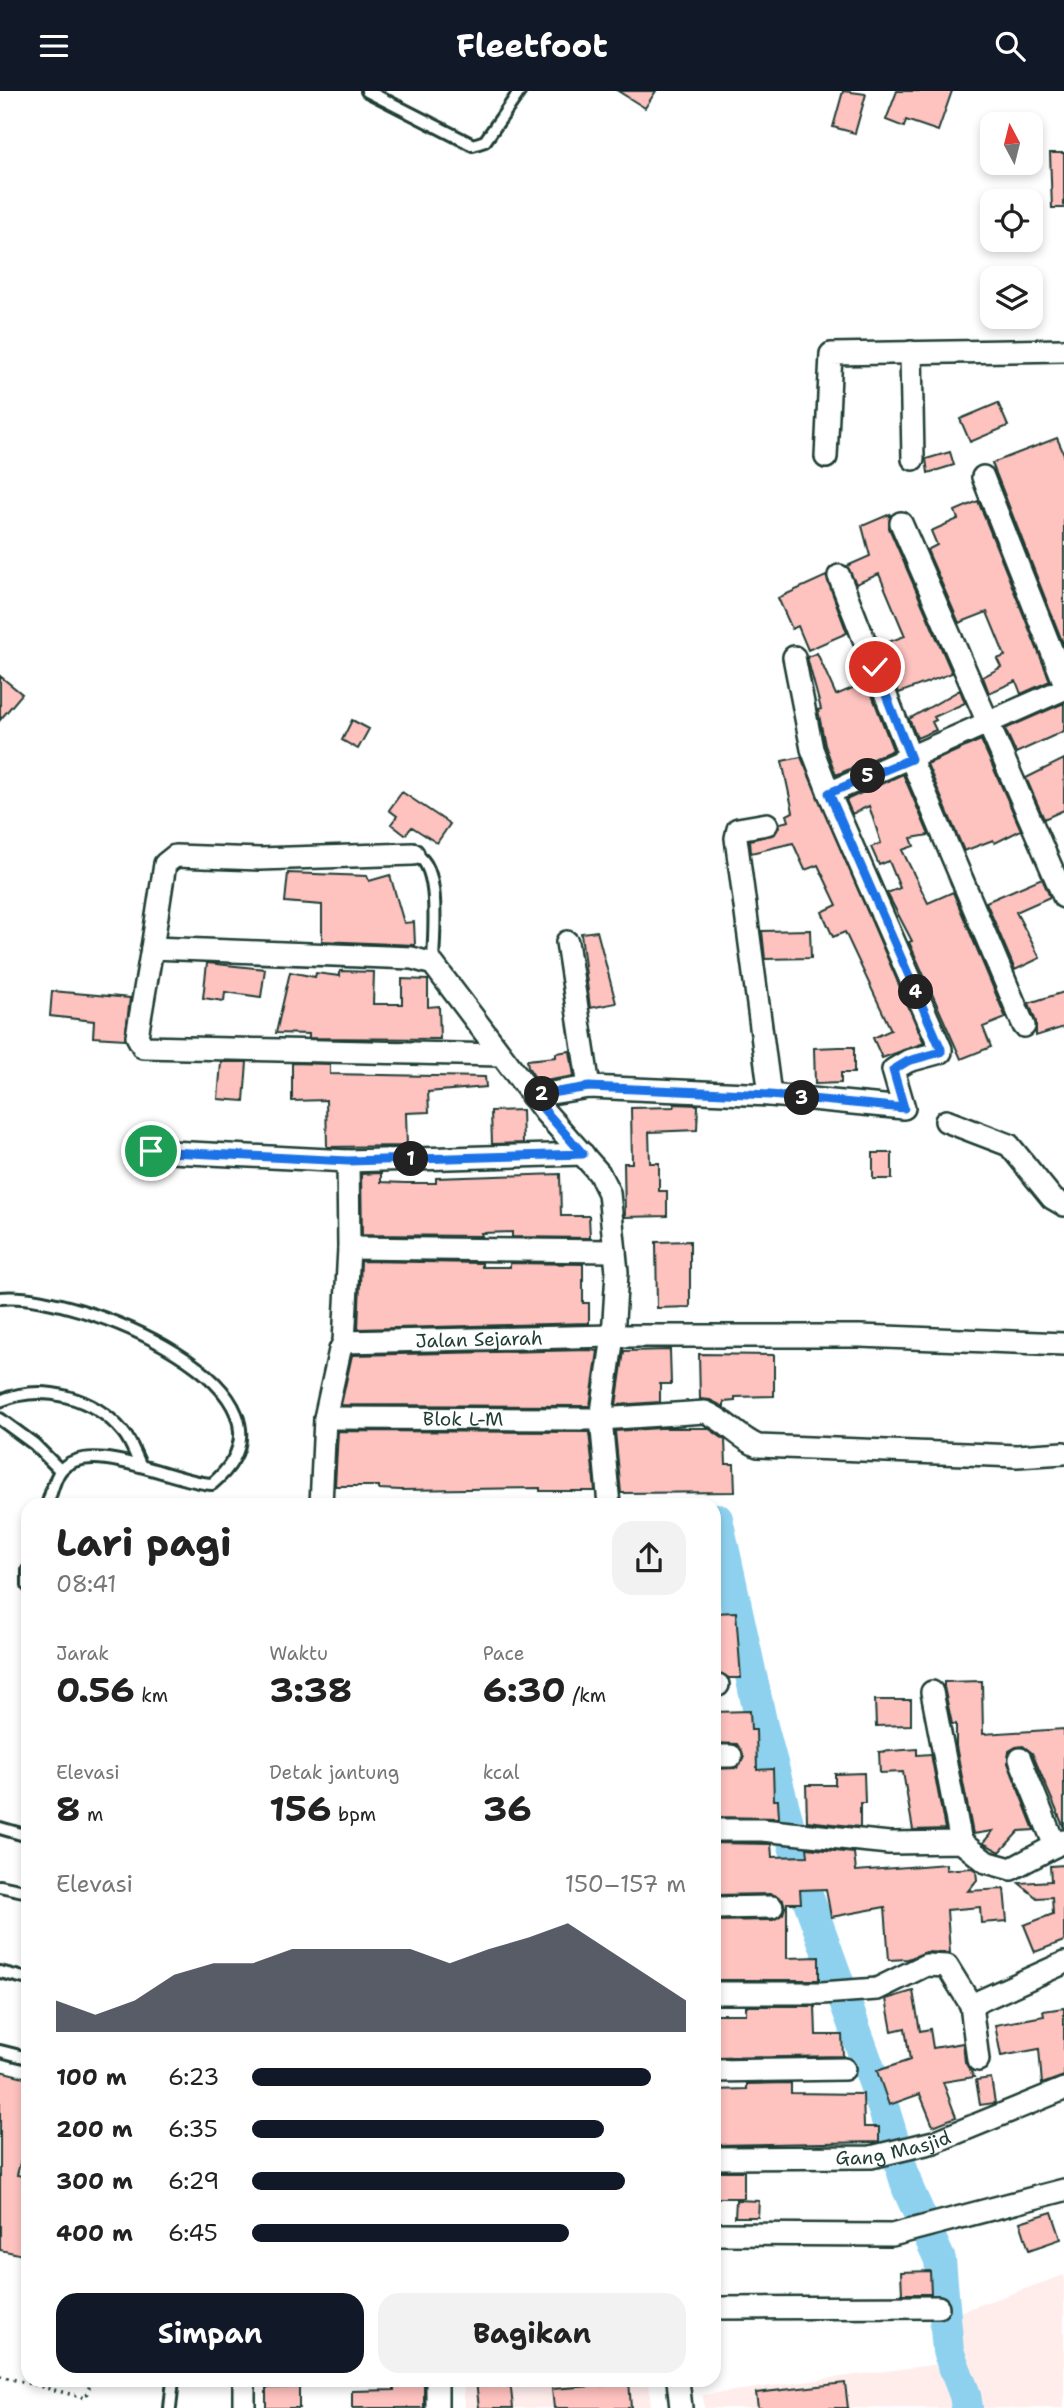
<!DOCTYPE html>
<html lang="id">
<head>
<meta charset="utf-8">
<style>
  :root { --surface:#fff; --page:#f2f2f2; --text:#222; --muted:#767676; --accent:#111827 }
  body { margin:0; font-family:"Shantell Sans",sans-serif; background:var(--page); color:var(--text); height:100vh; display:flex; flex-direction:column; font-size:26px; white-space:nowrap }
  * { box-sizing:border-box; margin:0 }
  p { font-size:23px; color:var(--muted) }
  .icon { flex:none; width:38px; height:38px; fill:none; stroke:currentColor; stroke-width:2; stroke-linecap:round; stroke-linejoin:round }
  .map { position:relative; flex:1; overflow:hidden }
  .side { position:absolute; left:21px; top:1407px; width:700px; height:889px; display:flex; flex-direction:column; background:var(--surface); border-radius:21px; box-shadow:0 4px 10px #0003 }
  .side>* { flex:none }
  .needle { width:46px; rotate:353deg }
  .fabs { position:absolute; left:980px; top:21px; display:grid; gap:14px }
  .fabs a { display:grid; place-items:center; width:63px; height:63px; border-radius:14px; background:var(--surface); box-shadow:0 4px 10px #0003; font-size:35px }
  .pin { position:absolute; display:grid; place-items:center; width:60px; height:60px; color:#fff; margin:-30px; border:4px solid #fff; border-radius:50%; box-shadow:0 2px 7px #0007 }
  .km { position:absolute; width:35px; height:35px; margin:-18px; border-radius:50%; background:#222; color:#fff; font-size:19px; line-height:35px; text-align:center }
  .round { display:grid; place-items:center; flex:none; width:74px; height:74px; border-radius:21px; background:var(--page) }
  .overview { display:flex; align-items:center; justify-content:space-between; height:119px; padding:0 35px }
  h1 { font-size:38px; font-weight:700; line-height:52px }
  .stats { display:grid; grid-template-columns:repeat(3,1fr); gap:10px; height:119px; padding:7px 35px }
  .stats div { display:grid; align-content:center }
  .stats b { font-size:35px; font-weight:700 }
  .stats small { font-size:19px; font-weight:400 }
  .stats p { font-size:19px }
  .chart { height:196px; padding:14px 35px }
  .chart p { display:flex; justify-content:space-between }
  .chart svg { width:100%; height:126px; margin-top:7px; fill:var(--accent); opacity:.7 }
  .cta { display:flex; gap:14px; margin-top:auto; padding:14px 35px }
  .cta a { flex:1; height:80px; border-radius:21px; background:var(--accent); color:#fff; font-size:28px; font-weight:700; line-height:80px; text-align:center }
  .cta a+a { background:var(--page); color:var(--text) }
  ul { padding:0 35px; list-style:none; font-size:23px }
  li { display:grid; grid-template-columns:112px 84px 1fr; align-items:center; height:52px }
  li i { height:18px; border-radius:9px; background:var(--accent) }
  header { display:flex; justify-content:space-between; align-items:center; height:91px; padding:0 35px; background:var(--accent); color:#fff; font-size:32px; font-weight:700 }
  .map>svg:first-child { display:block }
  .built { fill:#ffedec }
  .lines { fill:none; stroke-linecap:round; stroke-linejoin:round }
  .river { stroke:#8ed1ef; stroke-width:32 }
  .building { fill:#fec2bf; stroke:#1f3d34; stroke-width:2 }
  .service-casing { stroke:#1f3d34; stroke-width:16 }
  .minor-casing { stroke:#1f3d34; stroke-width:26 }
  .path { stroke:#1f3d34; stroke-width:3.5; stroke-dasharray:2 5; stroke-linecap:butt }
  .service { stroke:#fff; stroke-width:10 }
  .minor { stroke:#fff; stroke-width:21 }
  .route-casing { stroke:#fff; stroke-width:14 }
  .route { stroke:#1a73e8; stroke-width:9 }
  .labels { text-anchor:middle; stroke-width:6; stroke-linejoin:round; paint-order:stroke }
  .street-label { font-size:19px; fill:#1f3d34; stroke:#fff }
</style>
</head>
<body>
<header><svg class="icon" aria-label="menu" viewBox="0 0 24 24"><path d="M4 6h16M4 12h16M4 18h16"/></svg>Fleetfoot<svg class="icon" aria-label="search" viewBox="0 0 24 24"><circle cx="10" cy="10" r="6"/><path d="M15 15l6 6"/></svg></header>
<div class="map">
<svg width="1064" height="2317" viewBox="0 0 1064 2317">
  <rect width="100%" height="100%" fill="#fff"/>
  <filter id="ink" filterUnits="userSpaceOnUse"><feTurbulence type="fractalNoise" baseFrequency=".0143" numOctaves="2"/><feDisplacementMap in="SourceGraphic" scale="14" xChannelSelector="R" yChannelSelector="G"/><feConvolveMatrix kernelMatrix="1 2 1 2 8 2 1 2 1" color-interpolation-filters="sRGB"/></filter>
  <g filter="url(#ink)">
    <path class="built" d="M 1064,2184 L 1064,2317 L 704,2317 L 703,2304 L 947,2272 L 948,2225 Z
      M 463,2289 L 649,2289 L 651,2317 L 465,2317 Z"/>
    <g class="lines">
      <path class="river" d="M 717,1428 L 762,1635 L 808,1807 L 884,2019 L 908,2098 L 940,2169 L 948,2260 L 965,2304 L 967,2317"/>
    </g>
    <path class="building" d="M 618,0 L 656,0 L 645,17 Z
      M 843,0 L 866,3 L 855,42 L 833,36 Z
      M 897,0 L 952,0 L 938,40 L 906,29 L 904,36 L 886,29 Z
      M 1050,62 L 1064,62 L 1064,117 L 1052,117 Z
      M 998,312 L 1008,335 L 970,351 L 960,328 Z
      M 1057,347 L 1064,363 L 1064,555 L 992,372 Z
      M 950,361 L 954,374 L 928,382 L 926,368 Z
      M 978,410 L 1050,590 L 1021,603 L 1016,590 L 989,602 L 983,586 L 1001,576 L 997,568 L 1005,565 L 987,521 L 959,532 L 927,459 L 937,454 L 931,440 L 958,428 L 955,420 Z
      M 890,423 L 889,437 L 952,582 L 899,602 L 880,554 L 905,545 L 879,483 L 856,493 L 847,475 L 870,465 L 862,435 Z
      M 826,485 L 847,542 L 808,559 L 798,535 L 792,538 L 778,507 Z
      M 817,562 L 836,604 L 867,591 L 893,659 L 836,684 L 825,654 L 818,619 L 821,618 L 807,566 Z
      M 0,585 L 22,603 L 0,629 Z
      M 960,599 L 965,612 L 934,626 L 936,629 L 932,631 L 936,639 L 917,647 L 909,628 Z
      M 1064,612 L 1064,640 L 1016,662 L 1005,638 Z
      M 352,629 L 369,638 L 358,658 L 342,649 Z
      M 981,649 L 1021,739 L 995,752 L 993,749 L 964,760 L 927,673 Z
      M 801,666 L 924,952 L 882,967 L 873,947 L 891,939 L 845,841 L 833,846 L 822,821 L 837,814 L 818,774 L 805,779 L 793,752 L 751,762 L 750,749 L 775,743 L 780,732 L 789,730 L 787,724 L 793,721 L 782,670 Z
      M 1064,668 L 1064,719 L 1044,728 L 1026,687 Z
      M 903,683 L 929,744 L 911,747 L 914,755 L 902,759 L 928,812 L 953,801 L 1006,927 L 983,936 L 991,956 L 961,968 L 909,851 L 912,850 L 887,802 L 900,797 L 889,770 L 879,774 L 871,756 L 881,752 L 869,715 L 852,723 L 846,709 Z
      M 402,701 L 450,733 L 437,752 L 412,736 L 405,744 L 391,733 L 397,725 L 389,719 Z
      M 288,782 L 367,785 L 369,790 L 390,784 L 404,832 L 414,831 L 415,854 L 322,850 L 322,814 L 285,811 Z
      M 1042,787 L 1050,806 L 1016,821 L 1040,867 L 1015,879 L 986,811 Z
      M 810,839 L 811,867 L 765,868 L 762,840 Z
      M 597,840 L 616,912 L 590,917 L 581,842 Z
      M 207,872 L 265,878 L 261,906 L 225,901 L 224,910 L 203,907 Z
      M 340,880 L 374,881 L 373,913 L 402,913 L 402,888 L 428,889 L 428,916 L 439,915 L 440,948 L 309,947 L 309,943 L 276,942 L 290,881 L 315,886 L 316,882 L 340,885 Z
      M 52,900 L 130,907 L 125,948 L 93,946 L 94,930 L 50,925 Z
      M 1064,901 L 1064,936 L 1036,945 L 1036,931 L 1029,912 Z
      M 840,956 L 854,956 L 854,982 L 841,982 L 841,992 L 815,993 L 814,957 Z
      M 570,960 L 574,985 L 538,991 L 528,976 L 527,969 L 556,966 L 556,962 Z
      M 221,971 L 247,971 L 244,1010 L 218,1008 Z
      M 292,972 L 330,973 L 330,983 L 485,986 L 486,996 L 428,1001 L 429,1021 L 406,1022 L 407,1055 L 327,1056 L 326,1009 L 292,1010 Z
      M 674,1013 L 698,1014 L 697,1039 L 649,1041 L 650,1072 L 659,1072 L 659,1100 L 667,1100 L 667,1125 L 625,1126 L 624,1072 L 632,1072 L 631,1017 L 674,1016 Z
      M 522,1019 L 523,1052 L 492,1053 L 491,1020 Z
      M 873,1062 L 892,1062 L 892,1088 L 873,1088 Z
      M 381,1082 L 381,1091 L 405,1092 L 436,1092 L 436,1087 L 560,1083 L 561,1125 L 589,1125 L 590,1147 L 512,1146 L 512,1141 L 481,1142 L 482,1145 L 362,1144 L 361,1083 Z
      M 690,1150 L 690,1216 L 657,1217 L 656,1151 Z
      M 361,1170 L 482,1172 L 482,1176 L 510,1176 L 510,1172 L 583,1173 L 583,1212 L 589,1212 L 589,1232 L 358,1238 Z
      M 589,1259 L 598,1260 L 590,1315 L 341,1314 L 352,1264 Z
      M 670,1259 L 671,1293 L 660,1293 L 660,1311 L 616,1314 L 624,1260 Z
      M 699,1263 L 774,1264 L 774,1305 L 735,1306 L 735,1310 L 724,1311 L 724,1316 L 710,1309 L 700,1308 Z
      M 660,1337 L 708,1337 L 725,1349 L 726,1373 L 734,1373 L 735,1401 L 621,1402 L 615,1340 Z
      M 338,1340 L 589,1341 L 595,1400 L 540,1400 L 540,1397 L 401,1399 L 379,1398 L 379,1395 L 335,1395 Z
      M 736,1521 L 741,1587 L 729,1587 L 714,1581 L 714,1522 Z
      M 982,1590 L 983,1643 L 1064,1638 L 1064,1737 L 1032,1662 L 1023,1655 L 1016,1656 L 1009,1660 L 1008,1672 L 1034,1739 L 1019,1740 L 1000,1761 L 983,1752 L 993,1740 L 973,1743 L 956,1655 L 956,1633 L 952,1633 L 944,1596 L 944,1591 Z
      M 875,1609 L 911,1609 L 911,1634 L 876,1635 Z
      M 750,1620 L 751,1639 L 756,1639 L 757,1679 L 773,1678 L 774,1709 L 778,1709 L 779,1727 L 714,1726 L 714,1678 L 737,1677 L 744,1666 L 737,1653 L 714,1652 L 714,1621 Z
      M 917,1658 L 917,1664 L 931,1663 L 945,1738 L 913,1739 L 903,1681 L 880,1682 L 879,1661 Z
      M 864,1682 L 865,1712 L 860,1712 L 860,1736 L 807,1730 L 806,1694 L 835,1694 L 835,1683 Z
      M 714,1752 L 771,1753 L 772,1766 L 808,1765 L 807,1757 L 854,1762 L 856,1780 L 946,1773 L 946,1779 L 972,1777 L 976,1780 L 977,1789 L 968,1800 L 1004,1798 L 1007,1830 L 981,1832 L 980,1816 L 947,1819 L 950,1862 L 926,1861 L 908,1868 L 889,1869 L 885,1816 L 831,1826 L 826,1798 L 800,1799 L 801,1812 L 787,1812 L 787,1867 L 819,1866 L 819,1889 L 714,1889 L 714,1830 L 773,1829 L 783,1823 L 785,1816 L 783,1809 L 772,1803 L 714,1804 Z
      M 1064,1774 L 1064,1850 L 1035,1861 L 1024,1834 L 1053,1823 L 1052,1806 L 1037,1807 L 1019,1792 L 1051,1790 L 1050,1775 Z
      M 913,1900 L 920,1940 L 930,1938 L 933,1957 L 963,1952 L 965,1971 L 974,1986 L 943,1991 L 956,2026 L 933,2035 L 920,2003 L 889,2014 L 877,1980 L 910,1969 L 905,1937 L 892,1940 L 886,1908 Z
      M 746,1915 L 815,1915 L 816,1944 L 842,1944 L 843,1965 L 714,1967 L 714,1923 L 746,1923 Z
      M 1064,1917 L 1064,1985 L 1042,1993 L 1039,1958 L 1001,1965 L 995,1934 L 1044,1925 L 1043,1920 Z
      M 0,1980 L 28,1987 L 28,2040 L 17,2084 L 28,2086 L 28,2165 L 0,2159 Z
      M 991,1987 L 995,2012 L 980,2014 L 976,1989 Z
      M 791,1992 L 791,2002 L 863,2003 L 864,2036 L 879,2036 L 879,2051 L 714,2054 L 714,1999 L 747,1998 L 747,1993 Z
      M 714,2080 L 744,2080 L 744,2107 L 714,2107 Z
      M 736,2109 L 759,2110 L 758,2126 L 735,2126 Z
      M 1052,2121 L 1061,2148 L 1029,2159 L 1020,2131 Z
      M 930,2180 L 931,2203 L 902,2203 L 901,2181 Z
      M 394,2289 L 424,2289 L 424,2317 L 352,2317 L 352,2300 L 394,2299 Z
      M 476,2289 L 510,2289 L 513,2317 L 479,2317 Z
      M 604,2289 L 629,2289 L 631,2317 L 554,2317 L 552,2298 L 605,2294 Z
      M 845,2292 L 848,2317 L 758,2317 L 756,2302 Z
      M 299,2296 L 299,2317 L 266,2317 L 266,2297 Z"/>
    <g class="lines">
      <defs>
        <path id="service" d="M 367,0 L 473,54 L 485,50 L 520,0
          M 413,763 C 443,770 433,849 433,873
          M 0,1207 C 75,1199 323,1299 212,1393 C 176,1392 90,1346 61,1379 C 54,1387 51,1404 47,1414
          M 0,1310 C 42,1292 94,1306 123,1341 C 131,1350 135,1364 141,1375
          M 0,1328 L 34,1353 L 60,1379
          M 28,1479 L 28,1495
          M 0,1737 L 28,1745
          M 0,1795 L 28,1801
          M 0,1881 L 28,1888
          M 0,1960 L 28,1967
          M 170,2317 L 173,2289"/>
        <g id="minor">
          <path d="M 911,261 L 913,368"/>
          <path d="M 826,366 L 831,263 L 1064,259"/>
          <path d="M 983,386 L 1064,591"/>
          <path d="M 901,432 L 1064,806"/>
          <path d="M 839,485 L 911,668 L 1024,935"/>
          <path d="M 794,566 L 812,658 L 829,702 L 1064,598"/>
          <path d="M 767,733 L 738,738 L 736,747 L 770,1004"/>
          <path d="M 567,851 L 589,996"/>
          <path d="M 152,857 L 165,773 L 175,765 L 260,768 L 413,763"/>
          <path d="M 501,964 L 143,956 L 137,945 L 152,857 L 412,867 L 433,873 L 544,1020 L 599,1082 L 609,1102 L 617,1181 L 613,1245 L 601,1328 L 609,1414"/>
          <path d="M 532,1005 L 589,996 L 770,1004 L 904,1017 L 893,979 L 908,970 L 941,961 L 941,958 L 829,702"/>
          <path d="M 946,1030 L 1009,1054 L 1052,1107 L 1064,1114"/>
          <path d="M 151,1060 L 348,1070 L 583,1063"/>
          <path d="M 349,1157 L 615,1160"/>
          <path id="s1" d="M 344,1251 L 613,1245 L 860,1245 L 1064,1253"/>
          <path id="s2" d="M 325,1327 L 601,1328 L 705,1321 C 726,1329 737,1346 758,1355 L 1017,1365 L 1064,1362"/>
          <path d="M 321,1414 L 325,1327 L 340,1259 L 344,1251 L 349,1157 L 348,1070"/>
          <path d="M 714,1594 L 718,1594"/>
          <path d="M 932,1601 L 961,1751"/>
          <path d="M 714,1665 L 731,1665"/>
          <path d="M 1020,1668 L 1055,1755"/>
          <path d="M 714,1739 L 762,1739 L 889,1752 L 961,1751 L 986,1771 L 1011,1778 L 1064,1750"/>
          <path d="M 714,1817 L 772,1816"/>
          <path d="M 714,1902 L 822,1902 L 877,1898 L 926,1874 L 947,1875 L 971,1914 L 978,1969"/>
          <path d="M 971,1914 L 1064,1872"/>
          <path d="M 714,1980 L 844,1978"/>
          <path id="s3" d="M 714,2067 L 871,2066 L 934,2051 L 1064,1998"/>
          <path d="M 714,2143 L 892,2144 L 1064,2099"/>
          <path d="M 714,2217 L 938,2216"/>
          <path d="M 437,2289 L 437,2317"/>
          <path d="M 678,2289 L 681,2317"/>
          <path d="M 244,2317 L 244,2289"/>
        </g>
      </defs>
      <use href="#service" class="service-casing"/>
      <use href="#minor" class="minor-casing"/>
      <path class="path" d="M 0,2285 L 85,2307 L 92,2289"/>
      <use href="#service" class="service"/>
      <use href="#minor" class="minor"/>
    </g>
  </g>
  <g class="lines" filter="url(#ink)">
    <defs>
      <path id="route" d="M 151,1060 L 348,1070 L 583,1063 L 532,1005 L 589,996 L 770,1004 L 904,1017 L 893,979 L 908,970 L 941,961 L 941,958 L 829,702 L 911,668 L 875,576"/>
    </defs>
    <use href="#route" class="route-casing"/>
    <use href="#route" class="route"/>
  </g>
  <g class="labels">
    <g class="street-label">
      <text dy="7" stroke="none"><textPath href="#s1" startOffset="135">Jalan Sejarah</textPath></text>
      <text dy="7" stroke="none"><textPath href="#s2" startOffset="138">Blok L-M</textPath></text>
      <text dy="7" stroke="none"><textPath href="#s3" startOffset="180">Gang Masjid</textPath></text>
    </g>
  </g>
</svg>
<div class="fabs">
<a><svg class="needle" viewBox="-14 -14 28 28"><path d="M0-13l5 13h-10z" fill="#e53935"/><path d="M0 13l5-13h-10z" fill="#767676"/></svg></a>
<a><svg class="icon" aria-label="locate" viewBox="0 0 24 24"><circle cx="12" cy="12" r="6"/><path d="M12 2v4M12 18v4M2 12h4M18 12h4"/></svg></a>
<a><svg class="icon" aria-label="layers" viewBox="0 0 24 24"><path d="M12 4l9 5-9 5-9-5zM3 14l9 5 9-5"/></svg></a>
</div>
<div class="pin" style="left:151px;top:1060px;background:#1e9e55"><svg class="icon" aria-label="arrive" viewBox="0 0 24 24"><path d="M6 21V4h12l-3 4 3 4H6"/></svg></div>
<div class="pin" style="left:875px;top:576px;background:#d93025"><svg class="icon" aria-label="check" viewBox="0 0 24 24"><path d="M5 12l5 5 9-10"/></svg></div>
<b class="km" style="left:411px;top:1068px">1</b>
<b class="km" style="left:542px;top:1003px">2</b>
<b class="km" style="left:802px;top:1007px">3</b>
<b class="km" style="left:916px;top:901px">4</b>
<b class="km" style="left:868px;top:685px">5</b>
<section class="side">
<div class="overview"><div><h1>Lari pagi</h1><p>08:41</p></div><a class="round"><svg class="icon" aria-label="share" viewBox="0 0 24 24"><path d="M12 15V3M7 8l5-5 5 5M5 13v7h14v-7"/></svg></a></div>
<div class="stats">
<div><p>Jarak</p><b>0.56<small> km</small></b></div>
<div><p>Waktu</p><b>3:38</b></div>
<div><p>Pace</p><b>6:30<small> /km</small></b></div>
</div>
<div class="stats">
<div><p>Elevasi</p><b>8<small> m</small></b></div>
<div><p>Detak jantung</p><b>156<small> bpm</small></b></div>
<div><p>kcal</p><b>36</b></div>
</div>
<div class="chart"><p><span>Elevasi</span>150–157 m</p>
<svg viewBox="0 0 160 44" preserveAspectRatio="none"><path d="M0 44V33L10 38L20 33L30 24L40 20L50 20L60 15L70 15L80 15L90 15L100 20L110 15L120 11L130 6L140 15L150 24L160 33V44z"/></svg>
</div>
<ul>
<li><b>100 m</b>6:23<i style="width:92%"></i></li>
<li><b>200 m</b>6:35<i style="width:81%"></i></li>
<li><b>300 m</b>6:29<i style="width:86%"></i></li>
<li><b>400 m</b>6:45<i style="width:73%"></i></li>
</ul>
<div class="cta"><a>Simpan</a><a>Bagikan</a></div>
</section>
</div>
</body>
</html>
